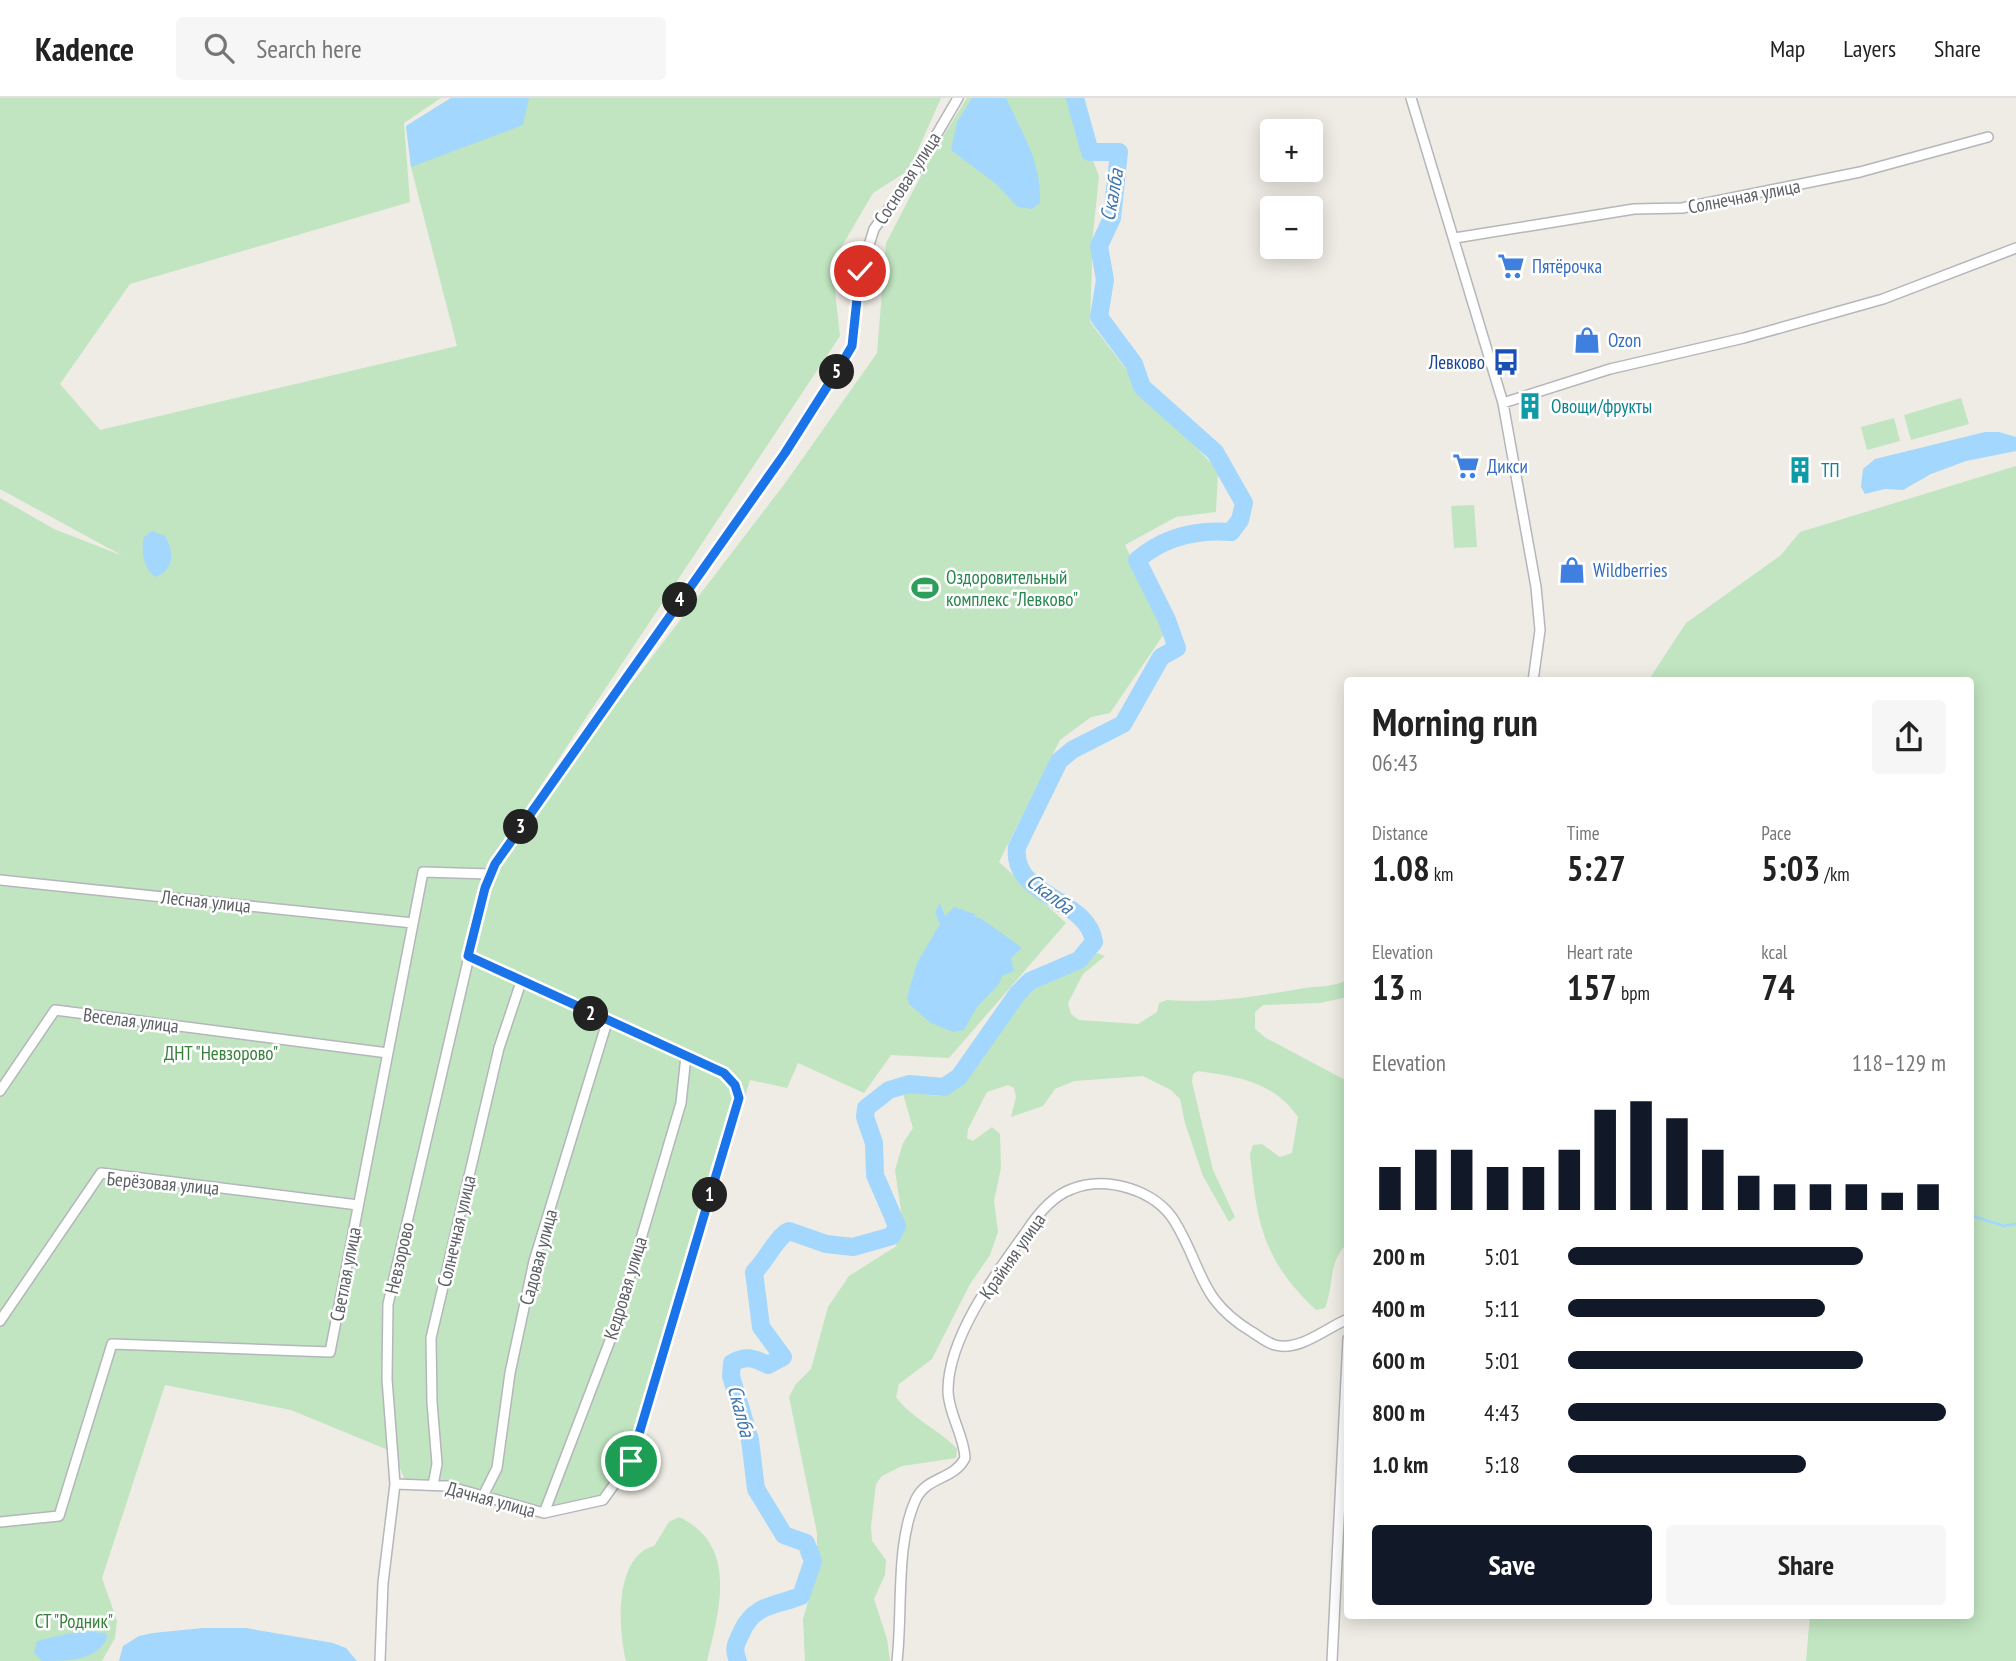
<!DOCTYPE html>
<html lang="en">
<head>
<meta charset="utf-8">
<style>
  :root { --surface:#fff; --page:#f6f6f6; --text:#222; --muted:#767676; --line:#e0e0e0; --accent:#111827 }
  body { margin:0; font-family:"PT Sans Narrow",sans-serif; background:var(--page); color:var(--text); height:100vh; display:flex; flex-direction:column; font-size:26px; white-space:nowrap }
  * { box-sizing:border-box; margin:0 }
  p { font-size:23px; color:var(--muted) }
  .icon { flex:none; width:38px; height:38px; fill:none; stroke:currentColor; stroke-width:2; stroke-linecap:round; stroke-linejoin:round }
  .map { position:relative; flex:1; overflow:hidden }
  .sheet { position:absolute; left:1344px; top:579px; width:630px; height:942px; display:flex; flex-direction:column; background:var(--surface); border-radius:7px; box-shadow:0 4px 18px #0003 }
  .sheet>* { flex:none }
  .buttons { position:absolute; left:1260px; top:21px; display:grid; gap:14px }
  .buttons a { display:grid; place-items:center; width:63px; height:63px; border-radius:7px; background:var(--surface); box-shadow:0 4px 18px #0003; font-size:35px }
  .pin { position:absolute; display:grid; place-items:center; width:60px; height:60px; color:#fff; margin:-30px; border:4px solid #fff; border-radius:50%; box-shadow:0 2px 7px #0007 }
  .km { position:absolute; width:35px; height:35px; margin:-18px; border-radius:50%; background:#222; color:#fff; font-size:19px; line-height:35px; text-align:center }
  .round { display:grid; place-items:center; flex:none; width:74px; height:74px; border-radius:7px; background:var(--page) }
  .overview { display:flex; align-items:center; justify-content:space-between; height:119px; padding:0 28px }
  h1 { font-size:38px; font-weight:700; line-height:52px }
  .metrics { display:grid; grid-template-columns:repeat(3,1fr); gap:10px; height:119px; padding:7px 28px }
  .metrics div { display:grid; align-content:center }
  .metrics b { font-size:35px; font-weight:700 }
  .metrics small { font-size:19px; font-weight:400 }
  .metrics p { font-size:19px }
  .chart { height:196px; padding:14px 28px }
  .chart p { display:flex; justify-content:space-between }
  .chart svg { width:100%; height:126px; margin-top:7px; stroke:var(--accent); stroke-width:6 }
  .primary-button { display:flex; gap:14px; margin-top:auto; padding:14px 28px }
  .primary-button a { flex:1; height:80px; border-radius:7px; background:var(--accent); color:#fff; font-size:28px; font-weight:700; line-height:80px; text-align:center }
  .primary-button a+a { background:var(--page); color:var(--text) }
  ul { padding:0 28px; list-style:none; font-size:23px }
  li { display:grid; grid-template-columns:112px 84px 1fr; align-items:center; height:52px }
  li i { height:18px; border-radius:9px; background:var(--accent) }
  header { display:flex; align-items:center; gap:42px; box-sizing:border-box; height:98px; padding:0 35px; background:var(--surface); border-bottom:2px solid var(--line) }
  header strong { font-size:33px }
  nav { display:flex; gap:38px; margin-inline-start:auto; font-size:24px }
  .search { width:490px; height:63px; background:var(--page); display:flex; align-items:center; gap:18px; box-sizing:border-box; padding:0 24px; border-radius:7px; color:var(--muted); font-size:26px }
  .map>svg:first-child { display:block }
  .green { fill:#c1e5c1 }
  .water { fill:#a4d7fd }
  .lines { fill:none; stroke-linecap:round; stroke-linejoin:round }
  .stream { stroke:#a4d7fd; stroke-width:2.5 }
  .river { stroke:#a4d7fd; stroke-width:18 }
  .minor-casing { stroke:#b4b6bb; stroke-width:12 }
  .minor { stroke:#fff; stroke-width:9 }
  .route-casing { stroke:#fff; stroke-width:14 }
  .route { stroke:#1a73e8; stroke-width:9 }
  .labels { text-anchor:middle; stroke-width:5; stroke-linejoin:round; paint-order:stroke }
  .street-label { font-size:19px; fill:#5c5f64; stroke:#fff }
  .shop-label { font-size:19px; fill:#366cbe; stroke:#fff; text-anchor:start }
  .transit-label { font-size:19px; fill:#164399; stroke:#fff; text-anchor:end }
  .culture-label { font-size:19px; fill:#0d838f; stroke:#fff; text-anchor:start }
  .leisure-label { font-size:19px; fill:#27864d; stroke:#fff; text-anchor:start }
  .park-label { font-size:19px; fill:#358139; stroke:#fff }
  .water-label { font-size:21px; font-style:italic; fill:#4278af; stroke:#fff }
</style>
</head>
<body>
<header>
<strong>Kadence</strong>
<div class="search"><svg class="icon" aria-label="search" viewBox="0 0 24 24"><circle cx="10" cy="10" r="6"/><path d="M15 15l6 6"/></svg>Search here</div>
<nav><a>Map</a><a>Layers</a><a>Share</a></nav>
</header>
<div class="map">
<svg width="2016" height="1563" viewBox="0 0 2016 1563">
  <rect width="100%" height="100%" fill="#eeece4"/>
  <path class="green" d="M 0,0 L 441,0 L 404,25 L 410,104 L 130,186 L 60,286 L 100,332 L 457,248 L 411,69 L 406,28 L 451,0 L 941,0 L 909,72 L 873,95 L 832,165 L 840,238 L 486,770 L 488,773 L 786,384 L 877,255 L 886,145 L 935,51 L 967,0 L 1069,0 L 1099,78 L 1093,136 L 1090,224 L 1128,274 L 1218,373 L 1216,414 L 1176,419 L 1125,447 L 1166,533 L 1110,615 L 1091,619 L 1060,642 L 999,764 L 1066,825 L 949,960 L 891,957 L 864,995 L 798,965 L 787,990 L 750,982 L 635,1357 L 596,1406 L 559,1417 L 521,1415 L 456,1387 L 405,1382 L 393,1354 L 291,1312 L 165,1287 L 102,1480 L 117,1523 L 115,1540 L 102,1563 L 0,1563 L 0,400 L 54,431 L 123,458 L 0,391 Z
    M 1961,300 L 1969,326 L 1911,342 L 1904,317 Z
    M 1894,320 L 1900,343 L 1867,352 L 1861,329 Z
    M 2016,368 L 2016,1563 L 1806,1563 L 1810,1517 L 1970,1517 L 1970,583 L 1648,583 L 1686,525 L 1781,457 L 1800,434 Z
    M 1474,407 L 1477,449 L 1454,450 L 1451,408 Z
    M 1097,855 L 1105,858 L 1083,876 L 1068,905 L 1071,916 L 1079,922 L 1138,926 L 1157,914 L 1159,905 L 1167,902 C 1215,906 1258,898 1305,890 C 1320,888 1333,889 1347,882 L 1347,899 L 1320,905 L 1263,907 L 1255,914 L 1255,931 L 1266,940 L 1347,983 L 1347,1146 C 1328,1163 1334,1188 1325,1210 L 1316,1212 C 1263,1162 1257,1126 1250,1056 L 1253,1047 L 1262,1046 L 1280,1059 L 1292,1055 L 1298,1019 C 1273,983 1238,979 1198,973 L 1193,976 L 1192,984 L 1213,1072 L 1235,1119 L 1229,1124 L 1203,1078 L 1185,1025 L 1180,1001 L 1171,992 L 1143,978 L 1074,983 L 1055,991 L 1043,1008 L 1011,1019 L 1016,999 L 1014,990 L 1008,987 L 987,994 L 968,1031 L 967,1040 L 973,1043 L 992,1029 L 1000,1036 L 1001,1070 L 994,1103 L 998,1134 L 990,1157 L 970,1186 L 932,1261 L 899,1286 L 896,1299 C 913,1322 939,1331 957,1351 L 956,1360 L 902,1368 L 882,1378 L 876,1386 L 871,1428 L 872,1443 L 886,1462 L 885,1477 L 874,1501 L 887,1541 L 890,1563 L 805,1563 L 803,1521 L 817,1473 L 817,1435 L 789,1299 L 796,1286 L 811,1271 L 828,1209 L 849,1178 L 895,1149 L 904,1133 L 895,1072 L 903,1045 L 913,1030 L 903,996 L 908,992 C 918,994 929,998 940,998 C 970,998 1007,916 1026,896 C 1036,885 1048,885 1060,879 C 1073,874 1085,863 1097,855 Z
    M 679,1419 C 738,1447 720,1510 707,1563 L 626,1563 C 618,1531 614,1458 654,1448 L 669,1424 Z"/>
  <path class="water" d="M 451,0 L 529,0 L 523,27 L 411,69 L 406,28 Z
    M 972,0 L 1006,0 C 1022,35 1042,64 1040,105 L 1032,111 L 1018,109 L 996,86 L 951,52 L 957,24 Z
    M 1985,334 L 1999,334 L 2016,339 L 2016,353 L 1966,363 L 1931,376 L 1903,392 L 1885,391 L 1865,396 L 1861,389 L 1863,371 L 1875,361 Z
    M 152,433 L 165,438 C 174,453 175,471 156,479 C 143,471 142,455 143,440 Z
    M 940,805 L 945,818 L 954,809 L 975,816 L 974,818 L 982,821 L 1022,850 L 1011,860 L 1014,873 L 1002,878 L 999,886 L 977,909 L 964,932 L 953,934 L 931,925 L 909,906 L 907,899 L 917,865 L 940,826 L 935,814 Z
    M 203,1530 L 246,1530 L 333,1545 L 346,1550 L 357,1563 L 119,1563 L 123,1548 L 139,1538 L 153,1535 Z
    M 79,1533 L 106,1535 L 107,1541 C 94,1563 70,1563 42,1563 L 34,1555 L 37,1543 Z"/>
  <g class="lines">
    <path class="stream" d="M 1970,1117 L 2004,1128 L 2016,1126"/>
    <path class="river" d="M 738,1563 C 732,1549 737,1545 742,1533 C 755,1506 775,1508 801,1498 L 813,1463 L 806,1445 L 784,1437 L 756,1391 L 750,1342 L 731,1278 L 732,1265 C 746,1257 754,1260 768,1267 L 783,1259 L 761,1229 L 754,1174 C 767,1162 776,1139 789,1133 L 826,1146 L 853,1149 L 892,1138 L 897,1128 L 875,1077 L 874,1045 L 865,1019 L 866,1010 L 889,992 L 909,986 L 944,989 L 959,979 L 1018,895 L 1030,883 L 1079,862 L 1094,844 C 1088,799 1011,800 1017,749 L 1059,663 L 1072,652 L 1123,626 L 1161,559 L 1177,550 L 1167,522 L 1137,462 C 1164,439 1196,431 1231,434 L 1240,422 L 1244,405 L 1215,354 L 1142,289 L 1134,266 L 1099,219 L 1105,182 L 1099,148 L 1112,120 L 1119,54 L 1090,54 L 1075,0"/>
    <defs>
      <path id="minor" d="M 1411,0 L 1503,305 L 1536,489 L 1540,532 L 1533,583
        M 1455,140 L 1634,111 L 1682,110 L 1860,74 L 1988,39
        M 1503,305 L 1610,271 L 1744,240 L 1883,201 L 2016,150
        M 0,782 L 413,825
        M 0,993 L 55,912 L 388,955
        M 0,1223 L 101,1075 L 358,1107
        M 395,1386 L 447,1388 L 544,1415 L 603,1402 L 631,1363 L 739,1000 L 735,987 L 724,975 L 468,858
        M 433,1387 L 437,1366 L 432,1304 L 431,1240 L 499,950 L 521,884
        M 483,1398 L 497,1370 L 510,1275 L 534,1163 L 607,924
        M 544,1415 L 614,1232 L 681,1005 L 686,958
        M 0,1424 L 59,1418 L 112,1246 L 330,1254 L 423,774 L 490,776
        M 380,1563 L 383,1485 L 395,1386 L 387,1281 L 388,1206 L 485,790 L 495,766 L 785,355 L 839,270 L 852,248 L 861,173 L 874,131 L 914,75 L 958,0
        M 897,1563 C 903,1513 895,1446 916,1401 C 927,1378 954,1382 965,1360 C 964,1337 949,1317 948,1294 C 947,1241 996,1175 1026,1134 C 1037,1117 1052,1098 1072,1091 C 1106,1077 1156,1092 1175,1124 C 1204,1172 1198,1201 1252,1234 C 1259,1238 1267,1245 1275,1247 C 1299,1254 1326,1230 1348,1221
        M 1332,1563 L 1348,1241"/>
    </defs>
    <use href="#minor" class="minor-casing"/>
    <use href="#minor" class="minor"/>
  </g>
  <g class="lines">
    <defs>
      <path id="route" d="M 631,1363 L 739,1000 L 735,987 L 724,975 L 468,858 L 485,790 L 495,766 L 785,355 L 839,270 L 852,248 L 860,173"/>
    </defs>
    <use href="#route" class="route-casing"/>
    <use href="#route" class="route"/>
  </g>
  <defs>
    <symbol id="supermarket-bare" viewBox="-9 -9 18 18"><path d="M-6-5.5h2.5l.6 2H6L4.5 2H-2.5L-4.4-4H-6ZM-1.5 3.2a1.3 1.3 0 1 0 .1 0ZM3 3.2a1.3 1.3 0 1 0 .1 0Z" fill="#3f7fe0" stroke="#fff" stroke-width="2.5" paint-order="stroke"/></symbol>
    <symbol id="shop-bare" viewBox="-9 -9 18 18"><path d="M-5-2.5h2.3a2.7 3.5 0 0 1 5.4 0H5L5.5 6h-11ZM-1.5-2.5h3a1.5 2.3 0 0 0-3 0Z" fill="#3f7fe0" stroke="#fff" stroke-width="2.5" paint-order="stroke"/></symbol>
    <symbol id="bus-bare" viewBox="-9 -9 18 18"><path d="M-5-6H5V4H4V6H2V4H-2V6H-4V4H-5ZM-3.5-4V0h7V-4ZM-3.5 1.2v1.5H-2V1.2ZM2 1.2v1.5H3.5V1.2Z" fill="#1a4fb4" stroke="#fff" stroke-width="2.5" paint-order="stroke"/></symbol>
    <symbol id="building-bare" viewBox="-9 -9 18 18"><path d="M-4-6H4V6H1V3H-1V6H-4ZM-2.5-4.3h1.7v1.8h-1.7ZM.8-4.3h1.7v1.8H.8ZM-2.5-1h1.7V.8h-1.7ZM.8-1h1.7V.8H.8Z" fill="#0f9aa8" stroke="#fff" stroke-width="2.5" paint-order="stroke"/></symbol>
    <symbol id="stadium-bare" viewBox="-9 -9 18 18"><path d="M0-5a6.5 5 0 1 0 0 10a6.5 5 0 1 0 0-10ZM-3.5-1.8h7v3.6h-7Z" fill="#2e9e5b" stroke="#fff" stroke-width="2.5" paint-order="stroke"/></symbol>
  </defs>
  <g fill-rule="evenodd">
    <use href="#supermarket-bare" x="1492" y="149" width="38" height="38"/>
    <use href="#shop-bare" x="1568" y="223" width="38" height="38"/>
    <use href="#bus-bare" x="1487" y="245" width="38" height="38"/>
    <use href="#building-bare" x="1511" y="289" width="38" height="38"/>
    <use href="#supermarket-bare" x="1447" y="349" width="38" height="38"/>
    <use href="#building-bare" x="1781" y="353" width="38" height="38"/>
    <use href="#shop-bare" x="1553" y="453" width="38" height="38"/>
    <use href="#stadium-bare" x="906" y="471" width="38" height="38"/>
  </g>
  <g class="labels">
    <g class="street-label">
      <text transform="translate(907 80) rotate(-57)" y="7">Сосновая улица</text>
      <text transform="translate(1744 98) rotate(-11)" y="7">Солнечная улица</text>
      <text transform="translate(206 803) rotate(6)" y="7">Лесная улица</text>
      <text transform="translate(131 922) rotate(7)" y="7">Веселая улица</text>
      <text transform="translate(163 1085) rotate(5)" y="7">Берёзовая улица</text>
      <text transform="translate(456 1133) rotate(-77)" y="7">Солнечная улица</text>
      <text transform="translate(1012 1158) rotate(-55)" y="7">Крайняя улица</text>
      <text transform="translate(538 1159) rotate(-75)" y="7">Садовая улица</text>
      <text transform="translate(399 1160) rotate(-77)" y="7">Невзорово</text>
      <text transform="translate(345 1176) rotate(-79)" y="7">Светлая улица</text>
      <text transform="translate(625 1190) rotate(-73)" y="7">Кедровая улица</text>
      <text transform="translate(491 1401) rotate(15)" y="7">Дачная улица</text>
    </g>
    <g class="shop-label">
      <text x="1532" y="175">Пятёрочка</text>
      <text x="1608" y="249">Ozon</text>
      <text x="1487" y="375">Дикси</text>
      <text x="1593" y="479">Wildberries</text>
    </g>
    <g class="transit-label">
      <text x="1485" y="271">Левково</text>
    </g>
    <g class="culture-label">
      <text x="1551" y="315">Овощи/фрукты</text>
      <text x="1821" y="379">ТП</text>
    </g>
    <g class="leisure-label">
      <text x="946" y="486">Оздоровительный<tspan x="946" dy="22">комплекс "Левково"</tspan></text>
    </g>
    <g class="park-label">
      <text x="221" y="962">ДНТ "Невзорово"</text>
      <text x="74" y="1530">СТ "Родник"</text>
    </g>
    <g class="water-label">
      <text transform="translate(1112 97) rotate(-80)" y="7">Скалба</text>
      <text transform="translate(1050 796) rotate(37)" y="7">Скалба</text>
      <text transform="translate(741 1313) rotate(75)" y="7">Скалба</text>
    </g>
  </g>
</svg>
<div class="buttons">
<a>+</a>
<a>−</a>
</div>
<div class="pin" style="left:631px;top:1363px;background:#1e9e55"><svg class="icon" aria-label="arrive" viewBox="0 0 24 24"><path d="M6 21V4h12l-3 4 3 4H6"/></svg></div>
<div class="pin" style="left:860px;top:173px;background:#d93025"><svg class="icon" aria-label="check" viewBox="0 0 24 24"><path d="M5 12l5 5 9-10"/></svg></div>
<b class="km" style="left:710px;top:1097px">1</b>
<b class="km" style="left:591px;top:916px">2</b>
<b class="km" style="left:521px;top:729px">3</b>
<b class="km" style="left:680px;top:502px">4</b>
<b class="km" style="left:837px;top:274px">5</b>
<section class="sheet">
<div class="overview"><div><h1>Morning run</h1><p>06:43</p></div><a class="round"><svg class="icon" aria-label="share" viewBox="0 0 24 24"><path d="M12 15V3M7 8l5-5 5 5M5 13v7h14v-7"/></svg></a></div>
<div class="metrics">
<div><p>Distance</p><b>1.08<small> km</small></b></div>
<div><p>Time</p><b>5:27</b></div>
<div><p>Pace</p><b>5:03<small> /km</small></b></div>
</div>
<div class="metrics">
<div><p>Elevation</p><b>13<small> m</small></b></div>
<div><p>Heart rate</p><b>157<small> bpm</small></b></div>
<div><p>kcal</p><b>74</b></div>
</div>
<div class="chart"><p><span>Elevation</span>118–129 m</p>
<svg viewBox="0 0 160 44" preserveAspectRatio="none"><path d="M5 44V29M15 44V23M25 44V23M35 44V29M45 44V29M55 44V23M65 44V9M75 44V6M85 44V12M95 44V23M105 44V32M115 44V35M125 44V35M135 44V35M145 44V38M155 44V35"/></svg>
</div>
<ul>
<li><b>200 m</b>5:01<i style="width:78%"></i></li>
<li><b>400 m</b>5:11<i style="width:68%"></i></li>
<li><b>600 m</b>5:01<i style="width:78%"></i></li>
<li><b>800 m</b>4:43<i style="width:100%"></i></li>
<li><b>1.0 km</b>5:18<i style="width:63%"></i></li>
</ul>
<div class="primary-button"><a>Save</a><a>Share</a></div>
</section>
</div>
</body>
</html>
